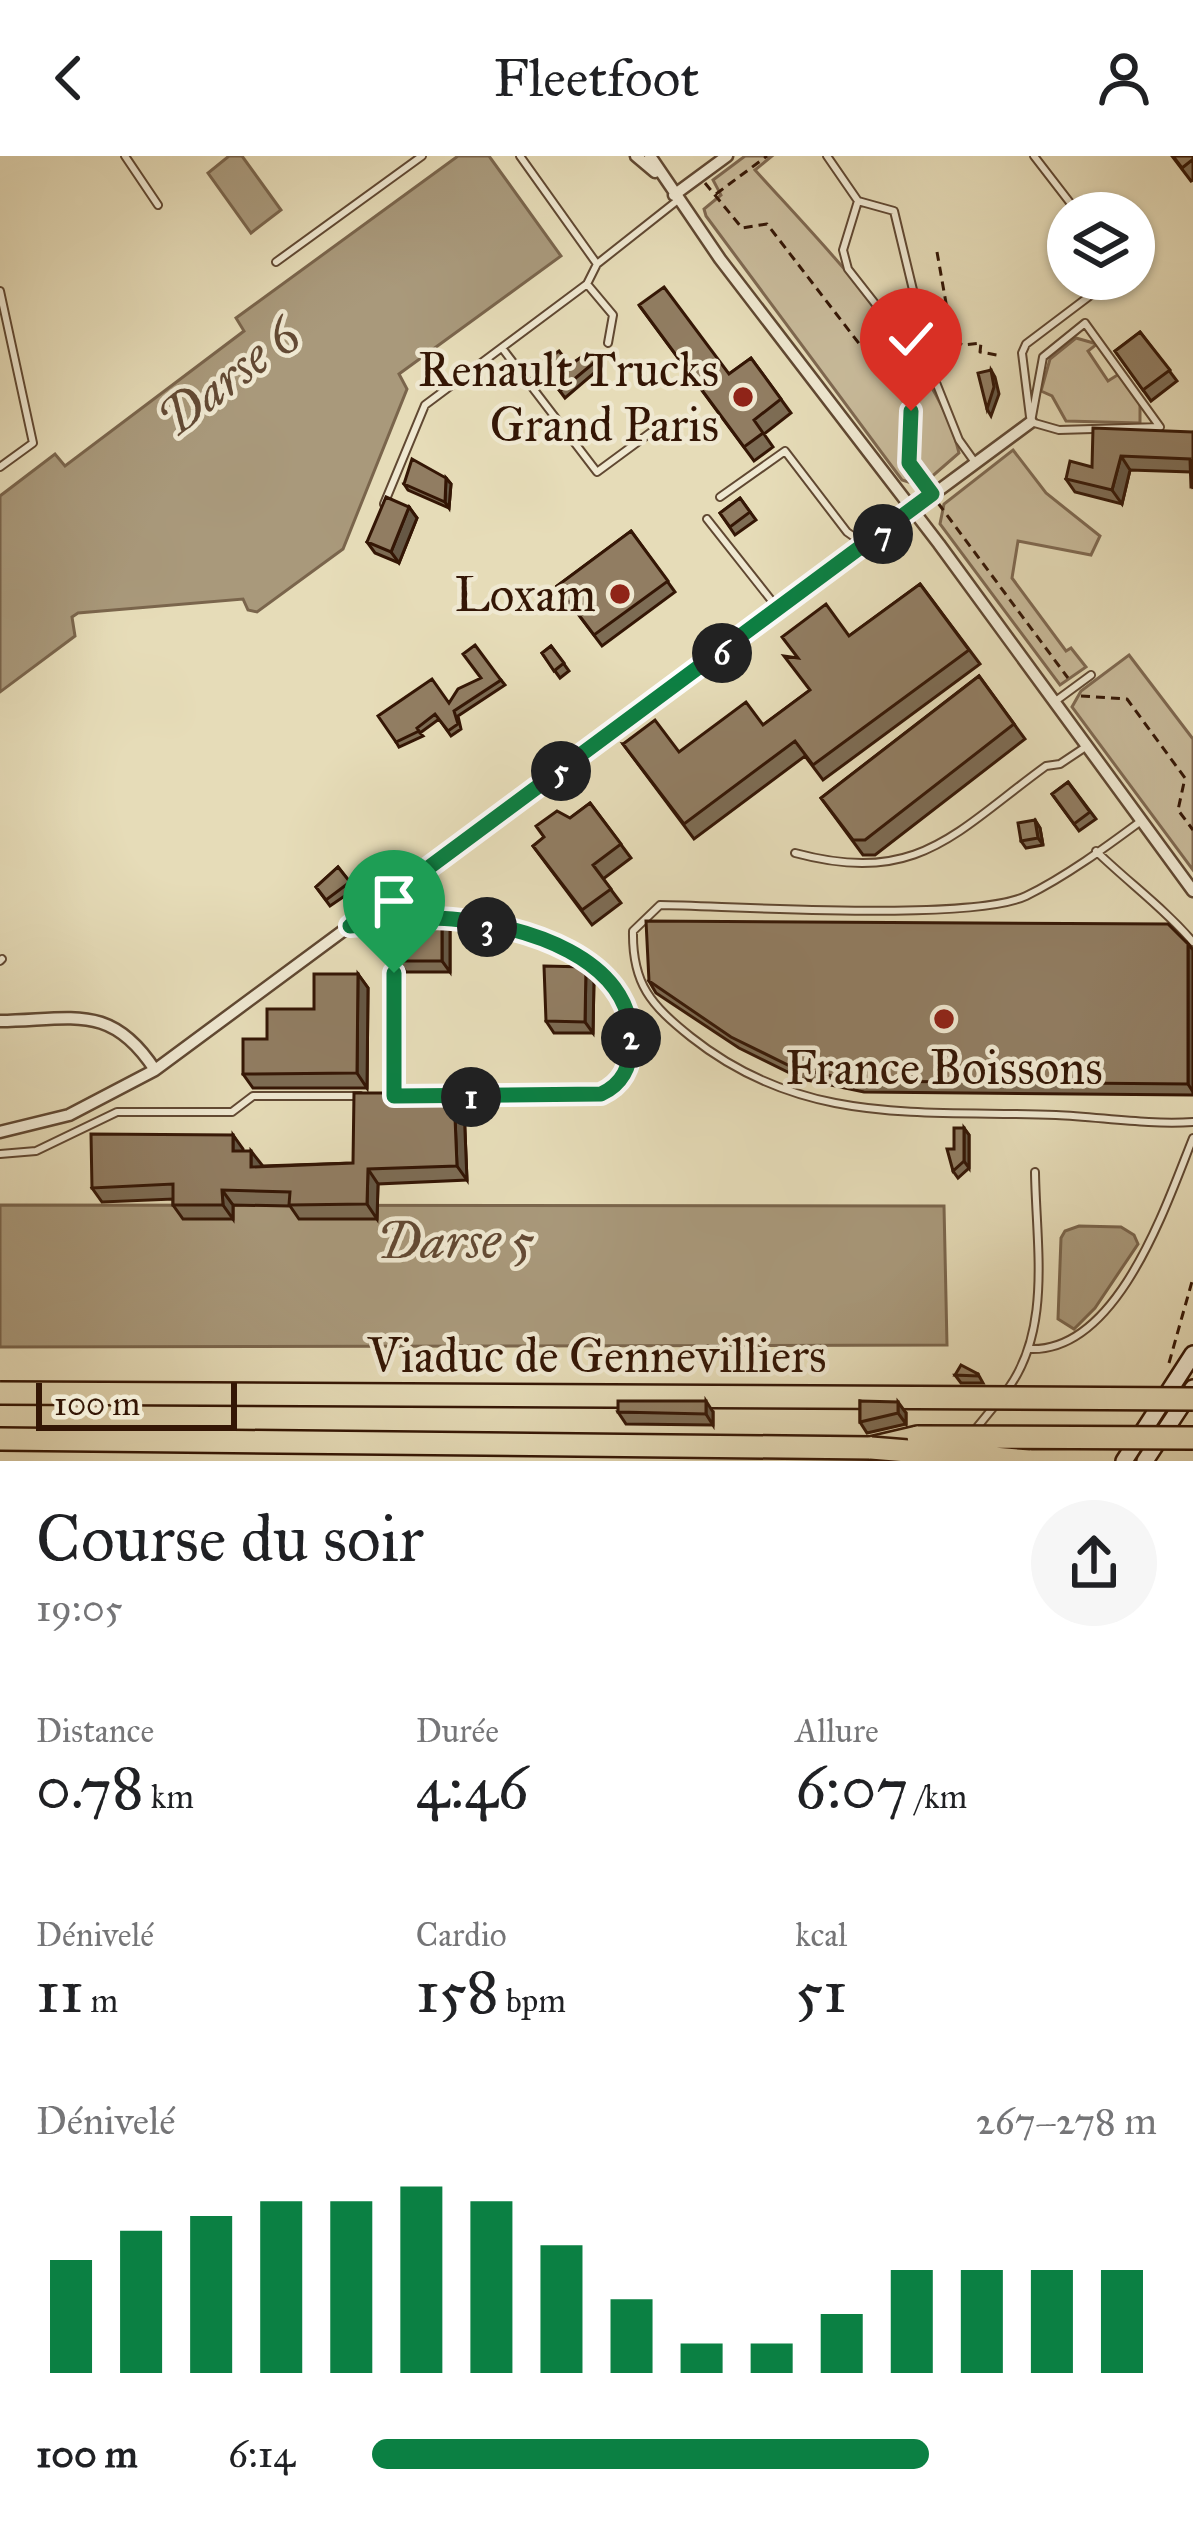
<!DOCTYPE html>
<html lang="fr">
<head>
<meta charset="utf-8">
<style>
  :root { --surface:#fff; --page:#f6f6f6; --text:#202124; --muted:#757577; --accent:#0b8043 }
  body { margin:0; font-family:"IM FELL Great Primer",serif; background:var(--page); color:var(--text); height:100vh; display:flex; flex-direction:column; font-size:45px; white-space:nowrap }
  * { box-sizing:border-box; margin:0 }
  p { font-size:39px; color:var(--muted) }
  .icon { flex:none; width:66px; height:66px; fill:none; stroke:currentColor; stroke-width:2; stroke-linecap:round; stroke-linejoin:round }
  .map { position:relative; height:1305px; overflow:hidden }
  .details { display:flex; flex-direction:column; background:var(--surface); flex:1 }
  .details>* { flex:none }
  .buttons { position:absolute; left:1047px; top:36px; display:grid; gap:24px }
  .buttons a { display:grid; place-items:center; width:108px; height:108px; border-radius:50%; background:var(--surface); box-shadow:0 3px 9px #0004; font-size:60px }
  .scale { position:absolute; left:36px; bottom:30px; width:201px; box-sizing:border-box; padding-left:12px; border:6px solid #341605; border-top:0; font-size:33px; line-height:42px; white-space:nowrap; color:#341605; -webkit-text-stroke:9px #efe8d1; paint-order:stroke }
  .pin { position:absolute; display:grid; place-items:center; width:102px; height:102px; color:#fff; margin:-123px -51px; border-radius:50% 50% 50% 0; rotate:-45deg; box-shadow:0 0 12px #0007 }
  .pin .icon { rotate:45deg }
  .km { position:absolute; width:60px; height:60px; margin:-30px; border-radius:50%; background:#222; color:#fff; font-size:33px; line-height:60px; text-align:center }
  .round { display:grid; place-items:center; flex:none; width:126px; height:126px; border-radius:63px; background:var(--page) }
  .summary { display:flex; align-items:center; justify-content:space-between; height:204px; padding:0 36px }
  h1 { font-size:66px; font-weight:600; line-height:90px }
  .figures { display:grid; grid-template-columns:repeat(3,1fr); gap:18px; height:204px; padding:12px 36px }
  .figures div { display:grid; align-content:center }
  .figures b { font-size:60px; font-weight:600 }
  .figures small { font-size:33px; font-weight:400 }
  .figures p { font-size:33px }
  .chart { height:336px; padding:24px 36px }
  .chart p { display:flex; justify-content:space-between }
  .chart svg { width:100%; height:216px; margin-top:12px; stroke:var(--accent); stroke-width:6 }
  ul { padding:0 36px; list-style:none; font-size:39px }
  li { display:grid; grid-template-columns:192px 144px 1fr; align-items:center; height:90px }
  li i { height:30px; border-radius:15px; background:var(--accent) }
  header { display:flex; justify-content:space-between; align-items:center; height:156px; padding:0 36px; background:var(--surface); font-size:54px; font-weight:600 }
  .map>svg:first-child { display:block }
  .green { fill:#c8ba9a; stroke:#7e6850; stroke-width:3 }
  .water { fill:#a9997b; stroke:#7a654c; stroke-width:3 }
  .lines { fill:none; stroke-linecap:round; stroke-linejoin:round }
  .lane-casing { stroke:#604832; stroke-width:10 }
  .street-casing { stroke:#604832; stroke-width:15 }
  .secondary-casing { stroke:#341605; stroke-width:20 }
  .highway-casing { stroke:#341605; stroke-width:26 }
  .path { stroke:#341605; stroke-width:3; stroke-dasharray:9 6; stroke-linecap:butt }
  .lane { stroke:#efe8d1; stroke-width:6 }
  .street { stroke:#efe8d1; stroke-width:10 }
  .secondary { stroke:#efe8d1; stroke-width:15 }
  .highway { stroke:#e6dcb8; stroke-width:21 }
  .highway-bridge-casing { stroke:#341605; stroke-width:26; stroke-linecap:butt }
  .highway-bridge { stroke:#e6dcb8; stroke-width:21 }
  .wall { fill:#7d6c54; stroke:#341605; stroke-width:3 }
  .shaded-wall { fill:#665845; stroke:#341605; stroke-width:3 }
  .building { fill:#917d62; stroke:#341605; stroke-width:3 }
  .route-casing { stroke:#fff; stroke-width:24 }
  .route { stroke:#0b8043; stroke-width:15 }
  .poi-dot { fill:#8f2418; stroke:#efe8d1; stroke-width:4.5 }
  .labels { text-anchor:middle; stroke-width:9; stroke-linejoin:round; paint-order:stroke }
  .poi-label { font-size:48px; fill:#341605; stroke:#efe8d1; text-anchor:end }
  .street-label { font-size:48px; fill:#341605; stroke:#efe8d1 }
  .water-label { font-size:51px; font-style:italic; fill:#634a34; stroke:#efe8d1 }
</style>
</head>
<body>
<header><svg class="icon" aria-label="back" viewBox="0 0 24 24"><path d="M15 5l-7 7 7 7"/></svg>Fleetfoot<svg class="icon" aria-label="person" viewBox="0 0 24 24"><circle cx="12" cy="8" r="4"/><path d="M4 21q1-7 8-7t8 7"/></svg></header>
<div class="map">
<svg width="1193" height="1305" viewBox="0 0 1193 1305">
  <rect width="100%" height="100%" fill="#e6dcb8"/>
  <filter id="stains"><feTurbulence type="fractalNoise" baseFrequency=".00167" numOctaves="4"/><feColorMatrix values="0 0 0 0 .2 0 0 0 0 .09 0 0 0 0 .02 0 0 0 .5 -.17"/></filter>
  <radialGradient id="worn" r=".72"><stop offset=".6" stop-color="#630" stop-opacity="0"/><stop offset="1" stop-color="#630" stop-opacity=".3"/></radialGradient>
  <path class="green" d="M 745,0 L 772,0 L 755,14 C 817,83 940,207 959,297 L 921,330 L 902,324 L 706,60 L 704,53 L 721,39 L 713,24 Z
    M 1076,182 L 1097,188 L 1088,195 L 1108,225 L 1119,218 L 1140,248 L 1140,267 L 1066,265 L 1052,240 L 1041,235 L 1050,203 Z
    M 1013,294 L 1046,337 L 1100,380 L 1091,399 L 1018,385 L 1012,422 L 1066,495 L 1071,492 L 1086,511 L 1060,529 L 940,368 L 944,348 Z
    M 1129,499 L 1193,583 L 1193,714 L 1072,551 L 1081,535 Z"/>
  <path class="water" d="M 229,0 L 242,0 L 281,54 L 251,77 L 208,17 Z
    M 458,0 L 489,0 L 561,100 L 399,218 L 407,233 L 343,393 L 257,456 L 248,454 L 243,443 L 78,457 L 72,461 L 75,480 L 0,536 L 0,340 L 55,298 L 65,310 L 244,175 L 236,162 Z
    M 0,1049 L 944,1050 L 947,1189 L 0,1191 Z
    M 1079,1070 L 1121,1071 L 1134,1079 L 1138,1088 L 1095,1152 L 1074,1173 L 1058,1163 L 1061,1082 L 1065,1075 Z"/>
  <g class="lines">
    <defs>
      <path id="lane" d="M 125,0 L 158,49
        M 520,0 L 597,108 L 678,44
        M 827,0 L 858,45 L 843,94 L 848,113 L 935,224 L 959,284 L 974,305
        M 1034,0 L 1078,57
        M 858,45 L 894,55 L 934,221
        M 276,106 L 422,0
        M 587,128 L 613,159 L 608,187
        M 0,135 L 33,287 L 0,311
        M 1085,167 L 1160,271 L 1059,274 L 1031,266 L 1043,201 Z
        M 502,192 L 597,316 L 654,274
        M 1030,261 L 1022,197 L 1026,188 L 1112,123
        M 720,341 L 785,295 L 847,376 L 867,390
        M 384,348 L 425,249 L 587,128 L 597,108
        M 707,363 L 779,454
        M 1057,544 L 1091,519
        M 1141,665 C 1106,691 1065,721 1026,740 C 970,766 734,750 660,749 L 633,775 C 632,828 651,849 691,881 C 804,971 922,954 1056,959 C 1101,961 1148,969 1193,966
        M 1096,695 C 1129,727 1164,752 1193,786
        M 795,697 C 918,730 954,677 1046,610 L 1060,608 L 1087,590
        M 435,764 L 451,763 C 536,783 656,798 626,917 L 601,939 L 451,941
        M 351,770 L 404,766
        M 0,805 L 2,803
        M 394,817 L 394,940
        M 0,998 L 36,995 L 117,956 L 232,956 L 253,940 L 360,940
        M 1030,1193 C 1118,1196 1166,1049 1193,982
        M 1004,1238 C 1053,1177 1036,1090 1035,1016
        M 974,1275 L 996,1248"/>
      <path id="street" d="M 636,0 L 655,16
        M 650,0 L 720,103 L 939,388 L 1193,735
        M 674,39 L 727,0
        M 0,865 C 72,864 111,846 155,914
        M 0,976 L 69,959 L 155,914 L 1031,266"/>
      <path id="secondary" d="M 1124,1305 L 1193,1198
        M 1145,1305 L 1193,1232"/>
      <path id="highway" d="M 0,1283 L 871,1292 L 918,1281"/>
    </defs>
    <use href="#lane" class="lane-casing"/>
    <use href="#street" class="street-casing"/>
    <use href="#secondary" class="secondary-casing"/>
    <use href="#highway" class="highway-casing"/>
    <path class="path" d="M 705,27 L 742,72 L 767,68 L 911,255 L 909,306 L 925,329
      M 716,38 L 767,0
      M 937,96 L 952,181 L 962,189 L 981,187 L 980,196 L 997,199
      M 938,347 L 1068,522
      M 1081,540 L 1127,543 L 1185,622 L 1178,654 L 1193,674
      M 1169,1207 L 1193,1122"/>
    <use href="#lane" class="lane"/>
    <use href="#street" class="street"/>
    <use href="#secondary" class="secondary"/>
    <use href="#highway" class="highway"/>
    <defs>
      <path id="highway-bridge" d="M 0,1237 L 1193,1243
        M 918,1281 L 1193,1282
        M 871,1292 L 1029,1305"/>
    </defs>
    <use href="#highway-bridge" class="highway-bridge-casing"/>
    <use href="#highway-bridge" class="highway-bridge"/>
  </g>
  <path class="wall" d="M 1172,0 L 1193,0 L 1193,24 L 1191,25 Z
    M 1078,123 L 1100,123 L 1086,133 Z
    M 639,149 L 729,218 L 751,202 L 791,257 L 764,278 L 773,291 L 754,305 Z
    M 1140,176 L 1177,225 L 1151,245 L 1115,195 Z
    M 589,196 L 600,212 L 565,242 L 548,219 L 570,209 Z
    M 1193,276 L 1193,333 L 1191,316 L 1130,314 L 1122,348 L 1075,336 L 1066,323 L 1092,311 Z
    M 446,322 L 451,328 L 449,352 L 408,334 L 404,328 Z
    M 740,342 L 756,364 L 735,379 L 720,357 Z
    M 409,351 L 417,362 L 399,407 L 375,397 L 367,386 Z
    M 631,375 L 675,436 L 602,490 L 557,430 Z
    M 920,428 L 980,508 L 823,624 L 805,600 L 694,683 L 623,588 L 679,596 L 763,569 L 809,535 L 849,480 Z
    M 551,490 L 569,515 L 560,522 L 542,497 Z
    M 979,520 L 1025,583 L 875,699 L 863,699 L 821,642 Z
    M 501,524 L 505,529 L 458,560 L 461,573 L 451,580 L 439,563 L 420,577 L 423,580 L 399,591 L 396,586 L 449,547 Z
    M 1068,626 L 1096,663 L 1079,675 L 1052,638 Z
    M 590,647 L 631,702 L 603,723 L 621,747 L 592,769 L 533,690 Z
    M 1035,664 L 1040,672 L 1043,689 L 1026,692 L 1021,685 Z
    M 338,711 L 355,733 L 330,750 L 316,731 Z
    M 450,773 L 450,816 L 406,816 L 398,805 Z
    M 1188,788 L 1193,794 L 1193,939 L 864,936 L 802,923 L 739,892 L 656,837 L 649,825 Z
    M 358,818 L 368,832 L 367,932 L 253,932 L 243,918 L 267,883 L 314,853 Z
    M 594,822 L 593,877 L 554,877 L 546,865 Z
    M 454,937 L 464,951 L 467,1024 L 378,1028 L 377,1063 L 299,1063 L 290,1050 L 233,1049 L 233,1063 L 183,1063 L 173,1049 L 173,1043 L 102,1046 L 92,1032 L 233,979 L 243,995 L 262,1010 L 353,1007 Z
    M 964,972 L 969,979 L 969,1012 L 958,1022 L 953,1015 L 954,993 Z
    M 978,1218 L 983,1227 L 961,1227 L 955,1219 Z
    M 860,1245 L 906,1257 L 906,1268 L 867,1277 L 860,1266 Z
    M 618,1256 L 713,1256 L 713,1269 L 626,1268 Z"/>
  <path class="shaded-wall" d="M 991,214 L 995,221 L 999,238 L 991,260 L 987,253 Z
    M 1121,300 L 1130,314 L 1122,348 L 1112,334 Z
    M 446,322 L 451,328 L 449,352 L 445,346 Z
    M 409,351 L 417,362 L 399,407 L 391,396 Z
    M 1035,664 L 1040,672 L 1043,689 L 1038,682 Z
    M 442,762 L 450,773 L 450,816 L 442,805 Z
    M 1188,788 L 1193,794 L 1193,936 L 1188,928 Z
    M 586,811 L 594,822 L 593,877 L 585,866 Z
    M 358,818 L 368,832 L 367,932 L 357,917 Z
    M 454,937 L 464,951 L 467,1024 L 457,1010 Z
    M 964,972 L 969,979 L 969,1012 L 964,1005 Z
    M 233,979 L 243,993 L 243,1009 L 233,995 Z
    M 251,995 L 262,1009 L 261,1025 L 251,1011 Z
    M 368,1013 L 378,1028 L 377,1063 L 367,1048 Z
    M 222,1034 L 233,1049 L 233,1063 L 223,1049 Z
    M 706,1245 L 713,1256 L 713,1269 L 706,1258 Z
    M 898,1246 L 906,1257 L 906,1268 L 898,1257 Z"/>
  <path class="building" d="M 1173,0 L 1193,0 L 1193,5 L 1192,4 L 1182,12 Z
    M 1068,88 L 1068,109 L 1058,96 Z
    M 664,131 L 729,218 L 751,202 L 781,243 L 754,264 L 763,277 L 744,291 L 639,149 Z
    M 1140,176 L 1170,214 L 1143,234 L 1115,195 Z
    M 559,195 L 570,209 L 589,196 L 596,205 L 560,235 L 548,219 L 554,215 L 546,204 Z
    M 991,214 L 994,231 L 987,253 L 978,217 Z
    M 1093,272 L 1193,276 L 1193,331 L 1191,331 L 1190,303 L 1121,300 L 1112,334 L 1066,323 L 1070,305 L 1092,311 Z
    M 412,303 L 446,322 L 445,346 L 404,328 Z
    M 386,341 L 409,351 L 391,396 L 367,386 Z
    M 740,342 L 750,356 L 730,371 L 720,357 Z
    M 631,375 L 668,425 L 594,479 L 557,430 Z
    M 920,428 L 969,494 L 813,609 L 795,585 L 684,668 L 623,588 L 655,564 L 679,596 L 746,546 L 763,569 L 810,534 L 784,500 L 798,502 L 782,481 L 826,448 L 849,480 Z
    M 475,489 L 501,524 L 454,555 L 458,568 L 448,575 L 435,558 L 417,572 L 419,575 L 396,586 L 378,560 L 432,523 L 449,547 L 458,533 L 481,522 L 463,498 Z
    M 551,490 L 564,507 L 554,515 L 542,497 Z
    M 979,520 L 1014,568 L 865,684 L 853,684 L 821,642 Z
    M 1068,626 L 1090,656 L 1074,668 L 1052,638 Z
    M 590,647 L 621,688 L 593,709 L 611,733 L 582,754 L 533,690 L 544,681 L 536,670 L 557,655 L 570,662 Z
    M 1035,664 L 1038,682 L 1021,685 L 1018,667 Z
    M 338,711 L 350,726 L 326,744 L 316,731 Z
    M 398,762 L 442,762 L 442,805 L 398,805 Z
    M 646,765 L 1168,768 L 1188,788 L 1188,928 L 856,925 L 794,912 L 731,881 L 649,825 Z
    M 544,810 L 586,811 L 585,866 L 546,865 Z
    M 314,818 L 358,818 L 357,917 L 243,918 L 243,883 L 267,883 L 267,853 L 314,853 Z
    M 354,937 L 454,937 L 457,1010 L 368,1013 L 367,1048 L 289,1049 L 290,1036 L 222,1034 L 223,1049 L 173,1049 L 173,1028 L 92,1032 L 91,978 L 233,979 L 233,995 L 251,995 L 251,1011 L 353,1007 Z
    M 954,972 L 964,972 L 964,1005 L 953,1015 L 947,993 L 954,993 Z
    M 961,1209 L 978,1218 L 978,1220 L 955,1219 Z
    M 618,1245 L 706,1245 L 706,1258 L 618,1256 Z
    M 860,1245 L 898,1246 L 898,1257 L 860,1266 Z"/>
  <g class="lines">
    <defs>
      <path id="route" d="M 394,817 L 394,940 L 601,938 C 623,928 631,910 631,886 C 634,801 522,769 452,763 C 420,760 383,768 350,770 L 932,338 L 909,307 L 911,255"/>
    </defs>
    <use href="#route" class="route-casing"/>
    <use href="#route" class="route"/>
  </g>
  <g class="poi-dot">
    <circle cx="743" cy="241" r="12"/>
    <circle cx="620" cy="438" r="12"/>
    <circle cx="944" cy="863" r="12"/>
  </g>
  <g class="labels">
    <g class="poi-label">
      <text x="719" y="230">Renault Trucks<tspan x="719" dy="55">Grand Paris</tspan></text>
      <text x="596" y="455">Loxam</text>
      <text x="944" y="928" text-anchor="middle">France Boissons</text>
    </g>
    <g class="street-label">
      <text x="597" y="1216">Viaduc de Gennevilliers</text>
    </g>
    <g class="water-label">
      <text transform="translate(228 220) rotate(-37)" y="18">Darse 6</text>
      <text x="456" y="1102">Darse 5</text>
    </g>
  </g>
  <rect width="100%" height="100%" filter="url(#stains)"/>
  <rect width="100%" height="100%" fill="url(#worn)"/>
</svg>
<div class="buttons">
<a><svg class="icon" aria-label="layers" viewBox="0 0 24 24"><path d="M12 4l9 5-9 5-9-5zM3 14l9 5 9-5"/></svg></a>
</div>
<div class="scale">100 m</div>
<div class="pin" style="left:394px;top:817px;background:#1e9e55"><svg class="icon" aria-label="arrive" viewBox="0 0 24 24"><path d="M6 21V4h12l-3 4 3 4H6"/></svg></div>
<div class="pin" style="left:911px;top:255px;background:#d93025"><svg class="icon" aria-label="check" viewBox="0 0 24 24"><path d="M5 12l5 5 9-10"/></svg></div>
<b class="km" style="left:471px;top:941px">1</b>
<b class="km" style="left:631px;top:882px">2</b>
<b class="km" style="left:487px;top:771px">3</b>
<b class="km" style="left:561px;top:615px">5</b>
<b class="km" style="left:722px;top:497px">6</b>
<b class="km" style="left:883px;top:378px">7</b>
</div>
<section class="details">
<div class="summary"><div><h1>Course du soir</h1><p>19:05</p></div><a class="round"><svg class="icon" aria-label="share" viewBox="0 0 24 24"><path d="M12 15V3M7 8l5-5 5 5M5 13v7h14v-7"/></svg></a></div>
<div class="figures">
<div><p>Distance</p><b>0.78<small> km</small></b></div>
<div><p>Durée</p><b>4:46</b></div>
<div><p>Allure</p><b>6:07<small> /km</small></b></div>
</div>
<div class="figures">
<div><p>Dénivelé</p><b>11<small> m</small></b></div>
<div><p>Cardio</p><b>158<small> bpm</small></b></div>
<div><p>kcal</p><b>51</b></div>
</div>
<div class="chart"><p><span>Dénivelé</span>267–278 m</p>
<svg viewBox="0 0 160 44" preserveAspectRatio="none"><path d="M5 44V21M15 44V15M25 44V12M35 44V9M45 44V9M55 44V6M65 44V9M75 44V18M85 44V29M95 44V38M105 44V38M115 44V32M125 44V23M135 44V23M145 44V23M155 44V23"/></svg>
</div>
<ul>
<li><b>100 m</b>6:14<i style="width:71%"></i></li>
</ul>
</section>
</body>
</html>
